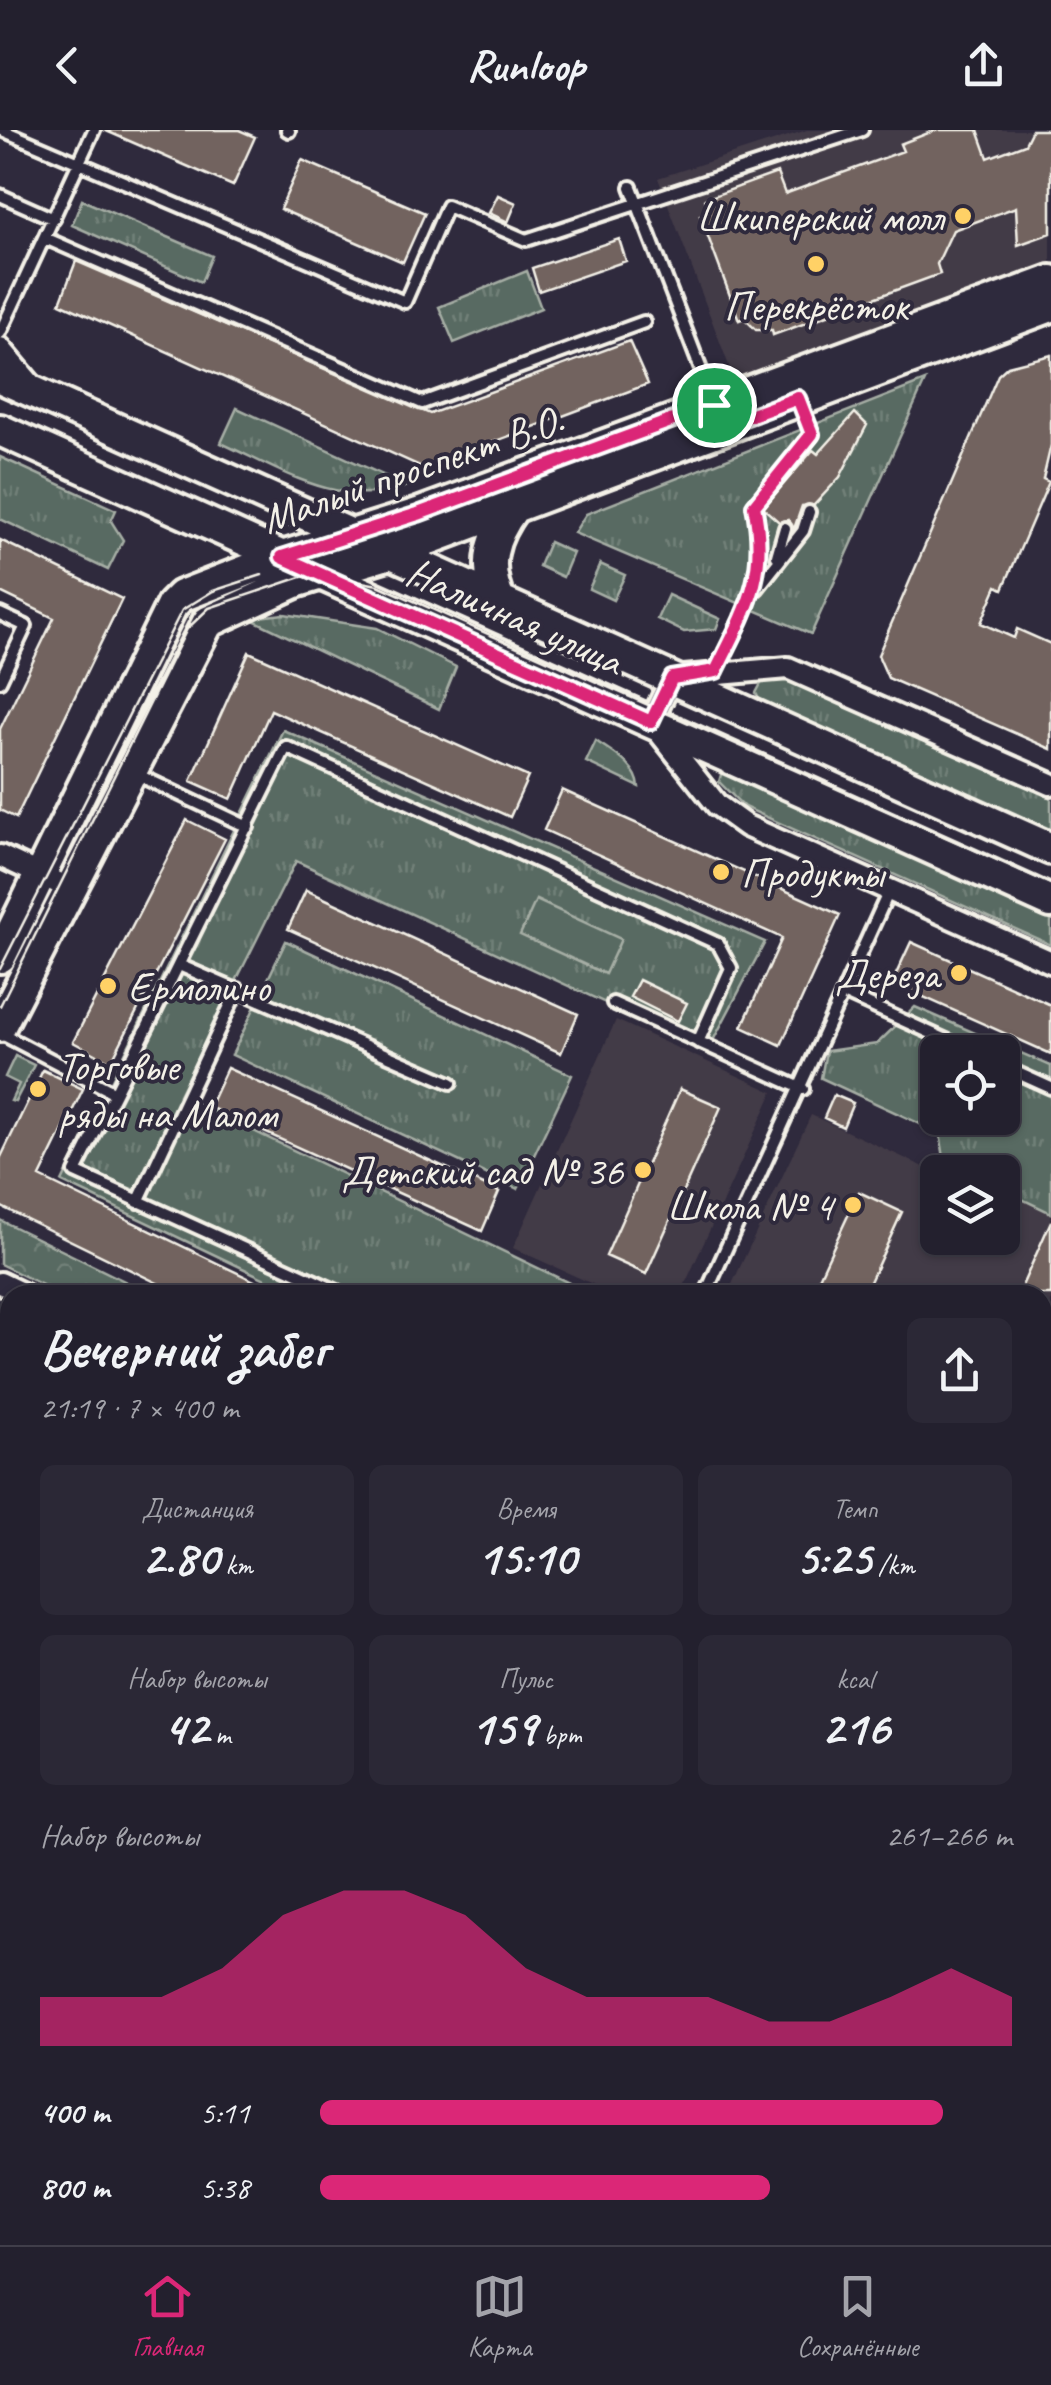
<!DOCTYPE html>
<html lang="ru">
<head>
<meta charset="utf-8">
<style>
  :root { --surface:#23202e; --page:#2b2836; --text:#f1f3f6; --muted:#a3a3aa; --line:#403e4a; --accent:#db2777 }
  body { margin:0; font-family:Caveat,sans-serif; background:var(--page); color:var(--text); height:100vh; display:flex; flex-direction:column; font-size:38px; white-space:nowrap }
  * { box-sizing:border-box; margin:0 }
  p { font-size:32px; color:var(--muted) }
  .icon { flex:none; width:55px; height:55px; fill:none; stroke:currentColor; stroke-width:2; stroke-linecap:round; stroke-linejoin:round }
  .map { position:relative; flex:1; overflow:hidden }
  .sheet { position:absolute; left:0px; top:1155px; width:1052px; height:960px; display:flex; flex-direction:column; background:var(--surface); border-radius:30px 30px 0 0; box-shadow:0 2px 8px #0004,0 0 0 2px var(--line) }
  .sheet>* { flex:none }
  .fabs { position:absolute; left:920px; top:905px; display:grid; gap:20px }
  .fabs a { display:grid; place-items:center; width:100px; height:100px; border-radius:15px; background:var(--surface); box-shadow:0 2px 8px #0004,0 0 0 2px var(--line); font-size:50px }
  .pin { position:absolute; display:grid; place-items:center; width:85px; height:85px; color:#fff; margin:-42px; border:5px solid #fff; border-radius:50%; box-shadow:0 2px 10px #0007 }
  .round { display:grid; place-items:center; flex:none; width:105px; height:105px; border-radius:15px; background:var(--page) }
  .summary { display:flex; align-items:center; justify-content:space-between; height:170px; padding:0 40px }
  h1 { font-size:55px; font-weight:800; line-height:75px }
  .stats { display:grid; grid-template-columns:repeat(3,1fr); gap:15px; height:170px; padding:10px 40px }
  .stats div { display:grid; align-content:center; border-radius:15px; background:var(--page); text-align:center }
  .stats b { font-size:50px; font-weight:800 }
  .stats small { font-size:28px; font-weight:400 }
  .stats p { font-size:28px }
  .chart { height:280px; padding:20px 40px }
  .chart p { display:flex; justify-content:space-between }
  .chart svg { width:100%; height:180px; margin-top:10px; fill:var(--accent); opacity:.7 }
  ul { padding:0 40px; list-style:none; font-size:32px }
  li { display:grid; grid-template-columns:160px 120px 1fr; align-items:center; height:75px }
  li i { height:25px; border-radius:12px; background:var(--accent) }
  header { display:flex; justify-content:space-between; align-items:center; height:130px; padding:0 40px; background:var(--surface); font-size:45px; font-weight:800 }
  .tabs { display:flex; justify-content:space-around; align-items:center; height:140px; border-top:2px solid var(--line); background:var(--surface); font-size:28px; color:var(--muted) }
  .tabs a { display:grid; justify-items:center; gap:5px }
  .tabs .on { color:var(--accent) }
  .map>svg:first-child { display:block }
  .built { fill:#433b47 }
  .grass { fill:url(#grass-tufts); stroke:#a6aea5; stroke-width:2.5; fill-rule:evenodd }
  .forest { fill:url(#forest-crowns); stroke:#a6aea5; stroke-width:2.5 }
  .pitch { fill:#596a62; stroke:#a6aea5; stroke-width:2.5 }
  .building { fill:#72635f; stroke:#f4f1e8; stroke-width:2.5 }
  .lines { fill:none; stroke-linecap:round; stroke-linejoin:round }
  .lane-casing { stroke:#f4f1e8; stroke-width:18 }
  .street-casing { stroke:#f4f1e8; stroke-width:28 }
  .secondary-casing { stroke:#f4f1e8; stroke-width:38 }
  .lane { stroke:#2f2a3d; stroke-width:10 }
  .street { stroke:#2f2a3d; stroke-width:20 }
  .secondary { stroke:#2f2a3d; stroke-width:30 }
  .tram { stroke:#f4f1e8; stroke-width:2.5 }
  .route-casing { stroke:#fff; stroke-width:20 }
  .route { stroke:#db2777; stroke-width:12 }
  .poi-dot { fill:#ffd166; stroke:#2f2a3d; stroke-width:4 }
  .labels { text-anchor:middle; stroke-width:8; stroke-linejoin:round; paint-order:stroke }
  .poi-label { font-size:42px; fill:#f4f1e8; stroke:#2f2a3d; text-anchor:end }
  .street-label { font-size:42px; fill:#f4f1e8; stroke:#2f2a3d }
</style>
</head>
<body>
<header><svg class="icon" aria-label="back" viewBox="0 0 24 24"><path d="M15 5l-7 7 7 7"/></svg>Runloop<svg class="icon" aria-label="share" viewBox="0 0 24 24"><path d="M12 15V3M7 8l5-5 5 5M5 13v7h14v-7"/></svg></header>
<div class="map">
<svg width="1051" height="2115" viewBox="0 0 1051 2115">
  <defs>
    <pattern id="grass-tufts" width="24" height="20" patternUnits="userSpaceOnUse" patternTransform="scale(2.5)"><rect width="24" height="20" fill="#596a62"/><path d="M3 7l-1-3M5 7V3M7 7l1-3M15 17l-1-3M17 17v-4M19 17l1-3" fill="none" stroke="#718078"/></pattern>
    <pattern id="forest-crowns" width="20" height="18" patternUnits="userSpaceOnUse" patternTransform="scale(2.5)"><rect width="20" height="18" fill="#596a62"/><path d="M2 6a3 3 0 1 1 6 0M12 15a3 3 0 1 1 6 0" fill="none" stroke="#718078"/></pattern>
  </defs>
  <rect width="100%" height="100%" fill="#2f2a3d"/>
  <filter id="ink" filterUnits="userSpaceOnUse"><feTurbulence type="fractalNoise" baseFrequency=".01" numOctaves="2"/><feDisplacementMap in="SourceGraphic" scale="20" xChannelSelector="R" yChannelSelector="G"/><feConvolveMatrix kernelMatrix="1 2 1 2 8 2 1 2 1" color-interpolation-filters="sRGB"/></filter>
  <g filter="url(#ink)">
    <path class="built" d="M 807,0 L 1051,0 L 1051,140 L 737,257 L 658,48 Z
      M 616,890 L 773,962 L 680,1165 L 617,1165 L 513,1118 Z
      M 811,985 L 937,1043 L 938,1108 L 1002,1108 L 1003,1047 L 1051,1063 L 1051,1328 L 1043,1346 L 1042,1165 L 727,1165 Z
      M 1051,1373 L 1051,1603 L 1042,1600 L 1042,1393 Z
      M 4,2049 L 10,2050 L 10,2105 L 226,2105 L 225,2115 L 0,2115 Z
      M 706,2105 L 908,2105 L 907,2115 L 706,2115 Z"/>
    <path class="grass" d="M 82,70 L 212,126 L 201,152 L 72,95 Z
      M 527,141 L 541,178 L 454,213 L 439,177 Z
      M 925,251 L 811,504 L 574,403 L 586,384 Z
      M 237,278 L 407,356 C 340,380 281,340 221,313 Z
      M 0,327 L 116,380 L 111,391 L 123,410 L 108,440 L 0,389 Z
      M 549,412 L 573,423 L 563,447 L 539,436 Z
      M 600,434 L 625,445 L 613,470 L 589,459 Z
      M 668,465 L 720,489 L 716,499 L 684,502 L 657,489 Z
      M 284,484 L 377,498 L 456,537 L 439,579 L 249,488 Z
      M 770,548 L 788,550 L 1051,667 L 1051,705 L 761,573 L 756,563 L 763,550 Z
      M 283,600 L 765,812 L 708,920 L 296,731 L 179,965 L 594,1165 L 299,1165 L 62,1052 Z
      M 596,611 C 613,623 637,635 639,657 L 586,632 Z
      M 722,641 L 1051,786 L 1051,815 L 744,677 L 719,652 Z
      M 286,811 L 572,945 L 518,1059 L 232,925 Z
      M 915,877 L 1051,936 L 1051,1083 L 1003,1060 L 1002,1042 L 964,1042 L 945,1034 L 940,1003 L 821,948 L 826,921 L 877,914 ZM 938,922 L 1002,922 L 1002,988 L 938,988 Z
      M 15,926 L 34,935 L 15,972 L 11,971 L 19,954 L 5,947 Z"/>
    <path class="forest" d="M 0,1090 L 153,1165 L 63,1165 L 0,1134 Z"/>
    <path class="pitch" d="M 536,770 L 621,809 L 605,844 L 520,805 Z"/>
    <path class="building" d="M 104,0 L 239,0 L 255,7 L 233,56 Z
      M 936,0 L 978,0 L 988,28 L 1025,14 L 1032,0 L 1051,0 L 1051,103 L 1018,115 L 1016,77 L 953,100 L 937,134 L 940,144 L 773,205 L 772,200 L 756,200 L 744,188 L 739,190 L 700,85 L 710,82 L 705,69 L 777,43 L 785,64 L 903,21 L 900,14 Z
      M 302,30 L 425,83 L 403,132 L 280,79 Z
      M 498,65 L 516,73 L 508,92 L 489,83 Z
      M 619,109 L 626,131 L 539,161 L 532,138 Z
      M 76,131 L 430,284 L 629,211 L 648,254 L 424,338 L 60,173 Z
      M 1051,225 L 1051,315 L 1043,349 L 1049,352 L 1003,459 L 997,456 L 981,493 L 1014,508 L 1017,499 L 1051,514 L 1051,619 L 888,548 L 878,525 L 998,245 L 1008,236 Z
      M 855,283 L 867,295 L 840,347 L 814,375 L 802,376 L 794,399 L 788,390 L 779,392 L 763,378 L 813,320 L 818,324 Z
      M 0,410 L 122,469 L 16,688 L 0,680 L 0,599 L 54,488 L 0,462 Z
      M 249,522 L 528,647 L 510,687 L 271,580 L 231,669 L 191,651 Z
      M 562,660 L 840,785 L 781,915 L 742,897 L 782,808 L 544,700 Z
      M 187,690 L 225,709 L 111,932 L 73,912 Z
      M 306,760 L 578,884 L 561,923 L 288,799 Z
      M 911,812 L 1051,875 L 1051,924 L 892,853 Z
      M 639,850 L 687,873 L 678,891 L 630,867 Z
      M 227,938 L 499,1062 L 482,1101 L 209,977 Z
      M 43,940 L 83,959 L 40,1047 L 283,1165 L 182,1165 L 0,1076 L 0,1029 Z
      M 680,959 L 721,977 L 646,1144 L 606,1126 Z
      M 834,965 L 853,973 L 843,997 L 824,988 Z
      M 859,1062 L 902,1082 L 864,1165 L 811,1165 Z
      M 1051,1091 L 1051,1165 L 1018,1165 Z"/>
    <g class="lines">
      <defs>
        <path id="lane" d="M 2,0 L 405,172 L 447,76 L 526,110 L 862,0
          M 287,0 L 289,1
          M 631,57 L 713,271
          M 0,65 L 54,89
          M 45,108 L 422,273 L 644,192
          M 0,203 L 94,0
          M 777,426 L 785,398
          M 757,459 L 803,401 L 809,382
          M 0,484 L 26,496 L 0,551
          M 716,541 C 746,480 769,445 754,376 L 812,305 L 801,274
          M 136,644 L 248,697
          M 179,835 L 451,953
          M 845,864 L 973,922
          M 613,873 L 803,959
          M 0,903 L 115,963 L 286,617 L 718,814 L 731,838 L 698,912
          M 1002,936 L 1051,958
          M 115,963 L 75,1042 L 346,1165
          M 138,1072 L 238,859
          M 304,1165 L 311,1149
          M 705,1165 L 889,761
          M 0,1274 L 10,1253
          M 0,1283 L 10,1288
          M 0,1363 L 10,1364
          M 0,1483 L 10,1464
          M 0,1596 L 10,1601
          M 1042,1627 L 1051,1626
          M 1042,1692 L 1051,1646
          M 0,1703 L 10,1707
          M 0,1781 L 10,1781
          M 1042,1970 L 1051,1971
          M 0,2038 L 10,2039
          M 1042,2041 L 1051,2042
          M 389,2105 L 390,2115
          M 493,2115 L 494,2105
          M 926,2115 L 927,2105"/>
        <path id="street" d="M 0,218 L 32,256
          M 1051,654 L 788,538 L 672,548 L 651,592 L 717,675 L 746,696 L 1051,832
          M 0,726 L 69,758
          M 0,1153 L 25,1165
          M 0,1921 L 10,1921"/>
        <path id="secondary" d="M 0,247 L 1051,719
          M 0,300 L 1051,772
          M 500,472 C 483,436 491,408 514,377
          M 0,827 L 172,475 L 181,466 L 282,427 L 418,384 L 1051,151
          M 0,896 L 208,492 L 295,452 L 394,422 L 1051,176"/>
      </defs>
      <use href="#lane" class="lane-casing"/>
      <use href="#street" class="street-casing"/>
      <use href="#secondary" class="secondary-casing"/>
      <use href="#lane" class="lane"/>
      <use href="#street" class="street"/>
      <use href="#secondary" class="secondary"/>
      <path class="tram" d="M 0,839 L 182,480 L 213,461 L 262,445
        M 0,876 L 187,499 L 209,478 L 313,443 L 378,455 L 1051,754"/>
    </g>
  </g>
  <g class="lines" filter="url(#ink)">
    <defs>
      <path id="route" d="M 798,268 L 812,304 L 754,376 C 769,445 746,480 716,541 L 672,548 L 651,592 L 282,427 L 418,384 L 714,275 L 722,296 Z"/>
    </defs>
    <use href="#route" class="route-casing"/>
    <use href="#route" class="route"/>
  </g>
  <g class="poi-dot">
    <circle cx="963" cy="86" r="10"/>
    <circle cx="816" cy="134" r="10"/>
    <circle cx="721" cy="742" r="10"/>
    <circle cx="959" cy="843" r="10"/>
    <circle cx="108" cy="856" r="10"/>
    <circle cx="38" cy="959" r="10"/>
    <circle cx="643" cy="1040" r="10"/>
    <circle cx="853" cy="1075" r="10"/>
  </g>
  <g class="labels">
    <g class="poi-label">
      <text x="943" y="101">Шкиперский молл</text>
      <text x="816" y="190" text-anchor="middle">Перекрёсток</text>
      <text x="741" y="757" text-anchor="start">Продукты</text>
      <text x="939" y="858">Дереза</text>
      <text x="128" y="871" text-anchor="start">Ермолино</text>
      <text x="58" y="950" text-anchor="start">Торговые<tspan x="58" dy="48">ряды на Малом</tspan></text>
      <text x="623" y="1055">Детский сад № 36</text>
      <text x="833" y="1090">Школа № 4</text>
    </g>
    <g class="street-label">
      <text transform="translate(412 338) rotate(-19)" y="15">Малый проспект В.О.</text>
      <text transform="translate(515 485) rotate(24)" y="15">Наличная улица</text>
    </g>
  </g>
</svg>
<div class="fabs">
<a><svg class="icon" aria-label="locate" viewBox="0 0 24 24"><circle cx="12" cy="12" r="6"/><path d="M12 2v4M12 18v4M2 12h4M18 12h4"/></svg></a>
<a><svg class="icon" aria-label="layers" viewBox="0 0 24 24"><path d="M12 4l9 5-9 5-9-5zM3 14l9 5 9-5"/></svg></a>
</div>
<div class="pin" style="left:714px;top:275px;background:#1e9e55"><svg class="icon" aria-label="arrive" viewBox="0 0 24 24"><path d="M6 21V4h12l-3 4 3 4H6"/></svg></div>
<section class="sheet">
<div class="summary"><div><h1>Вечерний забег</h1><p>21:19 · 7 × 400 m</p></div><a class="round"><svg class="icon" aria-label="share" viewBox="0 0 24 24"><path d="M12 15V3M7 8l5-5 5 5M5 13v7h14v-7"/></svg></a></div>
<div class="stats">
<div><p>Дистанция</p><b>2.80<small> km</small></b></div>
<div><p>Время</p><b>15:10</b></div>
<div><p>Темп</p><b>5:25<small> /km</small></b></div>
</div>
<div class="stats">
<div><p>Набор высоты</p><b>42<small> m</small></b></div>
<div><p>Пульс</p><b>159<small> bpm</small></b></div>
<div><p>kcal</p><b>216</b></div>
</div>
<div class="chart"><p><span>Набор высоты</span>261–266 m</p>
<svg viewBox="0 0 160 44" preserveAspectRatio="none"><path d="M0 44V32L10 32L20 32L30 25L40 12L50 6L60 6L70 12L80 25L90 32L100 32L110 32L120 38L130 38L140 32L150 25L160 32V44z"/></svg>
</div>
<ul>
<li><b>400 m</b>5:11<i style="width:90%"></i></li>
<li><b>800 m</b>5:38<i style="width:65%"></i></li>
</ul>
</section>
</div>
<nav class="tabs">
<a class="on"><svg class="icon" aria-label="home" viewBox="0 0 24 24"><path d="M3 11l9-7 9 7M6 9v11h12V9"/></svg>Главная</a>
<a><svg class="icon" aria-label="map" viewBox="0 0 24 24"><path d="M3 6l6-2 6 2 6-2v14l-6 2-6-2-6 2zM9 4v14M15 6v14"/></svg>Карта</a>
<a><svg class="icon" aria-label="saved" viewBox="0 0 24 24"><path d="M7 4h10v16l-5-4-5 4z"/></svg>Сохранённые</a>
</nav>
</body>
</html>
